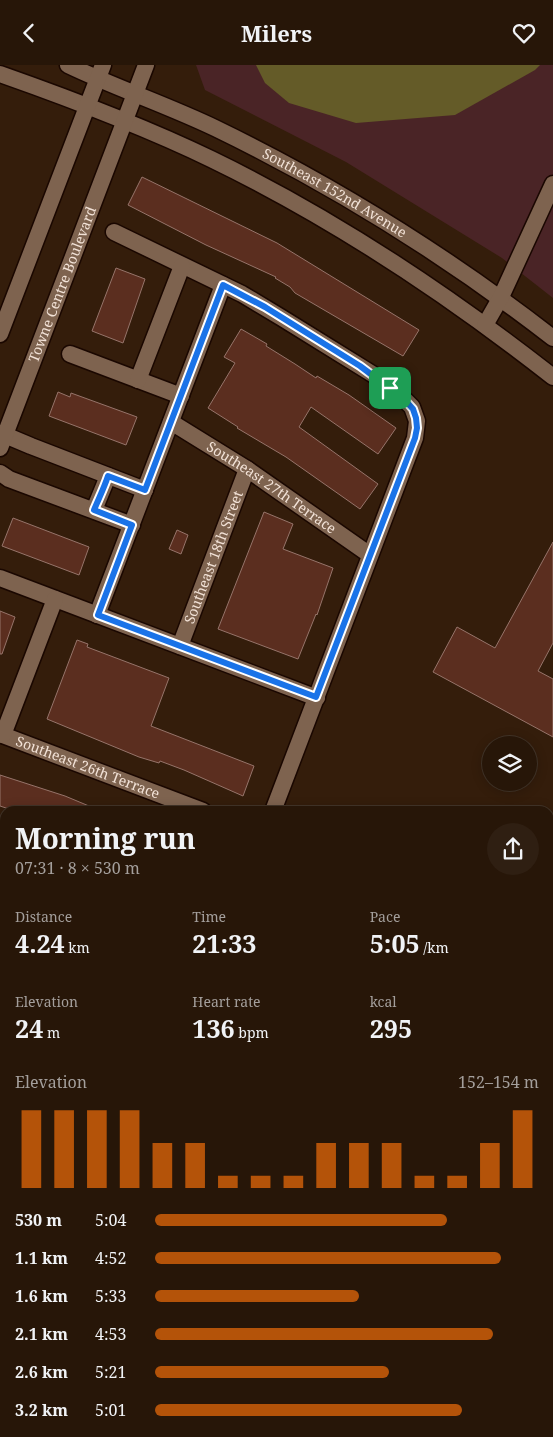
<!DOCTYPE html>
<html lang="en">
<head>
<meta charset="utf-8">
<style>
  :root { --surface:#271608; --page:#2f1f12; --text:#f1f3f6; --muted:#a49f9c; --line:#433529; --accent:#b45309 }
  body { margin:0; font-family:"Noto Serif",serif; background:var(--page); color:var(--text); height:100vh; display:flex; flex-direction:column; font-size:19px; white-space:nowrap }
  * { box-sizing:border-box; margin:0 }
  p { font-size:16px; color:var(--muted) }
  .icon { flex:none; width:28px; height:28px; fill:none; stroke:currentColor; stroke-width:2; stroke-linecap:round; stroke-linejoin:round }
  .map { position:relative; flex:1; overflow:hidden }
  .drawer { position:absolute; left:0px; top:741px; width:554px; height:631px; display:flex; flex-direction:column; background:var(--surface); border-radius:15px 15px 0 0; box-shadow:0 2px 12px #0003,0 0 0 1px var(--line) }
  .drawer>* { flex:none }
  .controls { position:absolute; left:482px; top:671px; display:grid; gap:10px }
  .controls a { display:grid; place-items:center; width:55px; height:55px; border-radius:50%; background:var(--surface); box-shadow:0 2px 12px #0003,0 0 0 1px var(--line); font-size:25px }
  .pin { position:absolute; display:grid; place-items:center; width:42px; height:42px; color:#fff; margin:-21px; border-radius:10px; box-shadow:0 2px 8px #0006 }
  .round { display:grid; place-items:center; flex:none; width:52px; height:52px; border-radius:26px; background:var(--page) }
  .head { display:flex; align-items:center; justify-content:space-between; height:85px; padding:0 15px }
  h1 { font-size:28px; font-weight:700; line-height:38px }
  .figures { display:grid; grid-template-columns:repeat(3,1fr); gap:8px; height:85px; padding:5px 15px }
  .figures div { display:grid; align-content:center }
  .figures b { font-size:25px; font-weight:700 }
  .figures small { font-size:14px; font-weight:400 }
  .figures p { font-size:14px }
  .chart { height:140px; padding:10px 15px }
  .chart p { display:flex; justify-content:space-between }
  .chart svg { width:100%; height:90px; margin-top:5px; stroke:var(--accent); stroke-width:6 }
  ul { padding:0 15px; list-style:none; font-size:16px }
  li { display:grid; grid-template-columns:80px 60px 1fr; align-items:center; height:38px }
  li i { height:12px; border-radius:6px; background:var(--accent) }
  header { display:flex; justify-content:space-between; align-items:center; height:65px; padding:0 15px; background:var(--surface); font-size:22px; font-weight:700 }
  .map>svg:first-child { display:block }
  .green { fill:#4a2426 }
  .water { fill:#645b28 }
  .building { fill:#5b2e1f; stroke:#96746a }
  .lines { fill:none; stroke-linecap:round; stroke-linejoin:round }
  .minor-casing { stroke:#1a0700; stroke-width:19 }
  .major-casing { stroke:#1a0700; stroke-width:24 }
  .minor { stroke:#7e634f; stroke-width:16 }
  .major { stroke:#9a7745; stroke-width:21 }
  .route-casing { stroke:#fff; stroke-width:10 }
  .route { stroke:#1a73e8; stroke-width:6 }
  .labels { text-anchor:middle; stroke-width:4.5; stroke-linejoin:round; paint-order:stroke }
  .street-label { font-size:14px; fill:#f2e2d7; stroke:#291403 }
</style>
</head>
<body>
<header><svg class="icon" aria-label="back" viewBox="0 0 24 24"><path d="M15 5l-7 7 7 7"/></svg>Milers<svg class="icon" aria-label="heart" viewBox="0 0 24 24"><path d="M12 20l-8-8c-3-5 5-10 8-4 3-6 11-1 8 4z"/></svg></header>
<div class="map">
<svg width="553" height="1372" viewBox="0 0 553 1372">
  <rect width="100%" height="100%" fill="#341d0b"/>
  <path class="green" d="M 196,0 L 553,0 L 553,233 L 502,193 L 346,97 L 205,25 Z"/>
  <path class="water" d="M 256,0 L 540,0 L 535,5 L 455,50 L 356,58 L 289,38 L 265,18 Z"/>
  <path class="building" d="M 142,112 L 277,178 L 419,265 L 403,291 L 295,228 L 290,222 L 275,213 L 276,212 L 206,180 L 128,140 Z
    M 116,203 L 145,214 L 123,278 L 92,266 Z
    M 241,264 L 267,279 L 266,281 L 295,299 L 316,313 L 317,311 L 349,330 L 396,363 L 378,389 L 311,342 L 299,362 L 378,419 L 360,444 L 286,392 L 237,363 L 238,362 L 208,343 L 235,298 L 224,292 Z
    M 58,327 L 70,332 L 71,328 L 137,352 L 126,380 L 49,351 Z
    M 264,447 L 293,459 L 283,484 L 333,503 L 317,550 L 316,549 L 298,594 L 218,564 Z
    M 13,453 L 89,482 L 79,510 L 2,481 Z
    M 177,465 L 188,470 L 181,489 L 169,484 Z
    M 553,477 L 553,578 L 538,606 L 553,614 L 553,672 L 433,607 L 457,562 L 495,583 Z
    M 0,546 L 15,552 L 2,589 L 0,589 Z
    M 77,575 L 88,579 L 87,582 L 169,613 L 151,661 L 254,701 L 243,731 L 184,705 L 160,696 L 159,698 L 139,692 L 47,654 Z
    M 0,710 L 65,731 L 101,746 L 15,746 L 0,741 Z"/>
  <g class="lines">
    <defs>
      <g id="minor">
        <path id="s1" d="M 68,0 C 116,23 167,40 215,63 C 335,121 447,191 553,273"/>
        <path d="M 0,9 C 71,34 143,61 211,94 C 333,153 446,228 553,312"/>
        <path d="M 114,167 L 242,229 L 282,253 L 374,310 L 404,334 L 412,342 L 417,356 L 415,373 L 273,746"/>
        <path d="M 485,260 L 501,232 L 553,119"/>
        <path d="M 0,269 L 103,0"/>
        <path d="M 70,289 L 181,331"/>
        <path d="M 138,315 L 182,201"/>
        <path id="s2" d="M 171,357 L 247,404 L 370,490"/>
        <path d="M 0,368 L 31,381 L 145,425"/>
        <path id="s3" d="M 0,383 L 146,0"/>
        <path d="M 0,408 L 9,414 L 132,460"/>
        <path d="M 94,445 L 108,411"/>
        <path d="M 0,513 L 317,633"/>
        <path d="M 97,550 L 223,220"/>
        <path id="s4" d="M 180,581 L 247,404"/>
        <path id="s5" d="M 0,669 L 203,746"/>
        <path d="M 3,670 L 55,534"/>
        <path d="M 0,859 L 5,861"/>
        <path d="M 0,971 L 5,958"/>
        <path d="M 549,1068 L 553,1071"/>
        <path d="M 0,1102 L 5,1104"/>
        <path d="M 549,1122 L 553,1115"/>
        <path d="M 0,1158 L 1,1155 L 5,1157"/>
        <path d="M 0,1203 L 5,1205"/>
        <path d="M 7,1368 L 18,1372"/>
        <path d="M 238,1372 L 241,1368"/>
      </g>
      <path id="major" d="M 549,1335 L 553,1328
        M 526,1372 L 529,1368"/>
    </defs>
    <use href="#minor" class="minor-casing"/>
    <use href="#major" class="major-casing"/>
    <use href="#minor" class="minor"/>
    <use href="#major" class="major"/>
  </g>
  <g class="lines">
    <defs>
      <path id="route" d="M 223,220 L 265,242 L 360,301 L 404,334 L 413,344 L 416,353 L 417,363 L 415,373 L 316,632 L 98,550 L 132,460 L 94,445 C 99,433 104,423 108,411 L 145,425 Z"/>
    </defs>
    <use href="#route" class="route-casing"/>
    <use href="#route" class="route"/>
  </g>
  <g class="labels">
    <g class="street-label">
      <text dy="5" stroke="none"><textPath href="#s1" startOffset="296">Southeast 152nd Avenue</textPath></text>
      <text dy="5" stroke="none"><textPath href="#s3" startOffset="175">Towne Centre Boulevard</textPath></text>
      <text dy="5" stroke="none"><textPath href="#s2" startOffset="120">Southeast 27th Terrace</textPath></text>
      <text dy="5" stroke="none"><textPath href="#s4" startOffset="95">Southeast 18th Street</textPath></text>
      <text dy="5" stroke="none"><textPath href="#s5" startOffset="94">Southeast 26th Terrace</textPath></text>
    </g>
  </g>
</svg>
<div class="controls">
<a><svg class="icon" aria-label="layers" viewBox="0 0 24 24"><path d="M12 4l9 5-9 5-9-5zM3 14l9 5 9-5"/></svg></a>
</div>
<div class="pin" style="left:390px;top:323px;background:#1e9e55"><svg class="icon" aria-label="arrive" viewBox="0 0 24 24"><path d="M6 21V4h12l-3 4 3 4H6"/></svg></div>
<section class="drawer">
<div class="head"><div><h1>Morning run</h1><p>07:31 · 8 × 530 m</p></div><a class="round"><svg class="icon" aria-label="share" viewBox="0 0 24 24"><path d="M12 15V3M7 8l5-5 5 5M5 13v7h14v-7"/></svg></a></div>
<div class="figures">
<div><p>Distance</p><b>4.24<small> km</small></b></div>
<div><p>Time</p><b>21:33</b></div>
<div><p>Pace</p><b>5:05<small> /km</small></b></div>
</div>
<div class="figures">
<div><p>Elevation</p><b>24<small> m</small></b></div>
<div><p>Heart rate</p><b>136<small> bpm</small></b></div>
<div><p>kcal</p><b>295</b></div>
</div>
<div class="chart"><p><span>Elevation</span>152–154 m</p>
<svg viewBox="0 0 160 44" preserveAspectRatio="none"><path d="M5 44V6M15 44V6M25 44V6M35 44V6M45 44V22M55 44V22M65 44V38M75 44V38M85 44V38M95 44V22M105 44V22M115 44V22M125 44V38M135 44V38M145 44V22M155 44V6"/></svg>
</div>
<ul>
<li><b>530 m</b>5:04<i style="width:76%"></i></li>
<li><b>1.1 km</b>4:52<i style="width:90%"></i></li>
<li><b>1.6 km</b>5:33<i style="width:53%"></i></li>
<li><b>2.1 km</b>4:53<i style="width:88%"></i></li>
<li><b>2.6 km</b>5:21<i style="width:61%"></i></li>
<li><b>3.2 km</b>5:01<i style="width:80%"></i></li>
</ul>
</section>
</div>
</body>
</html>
